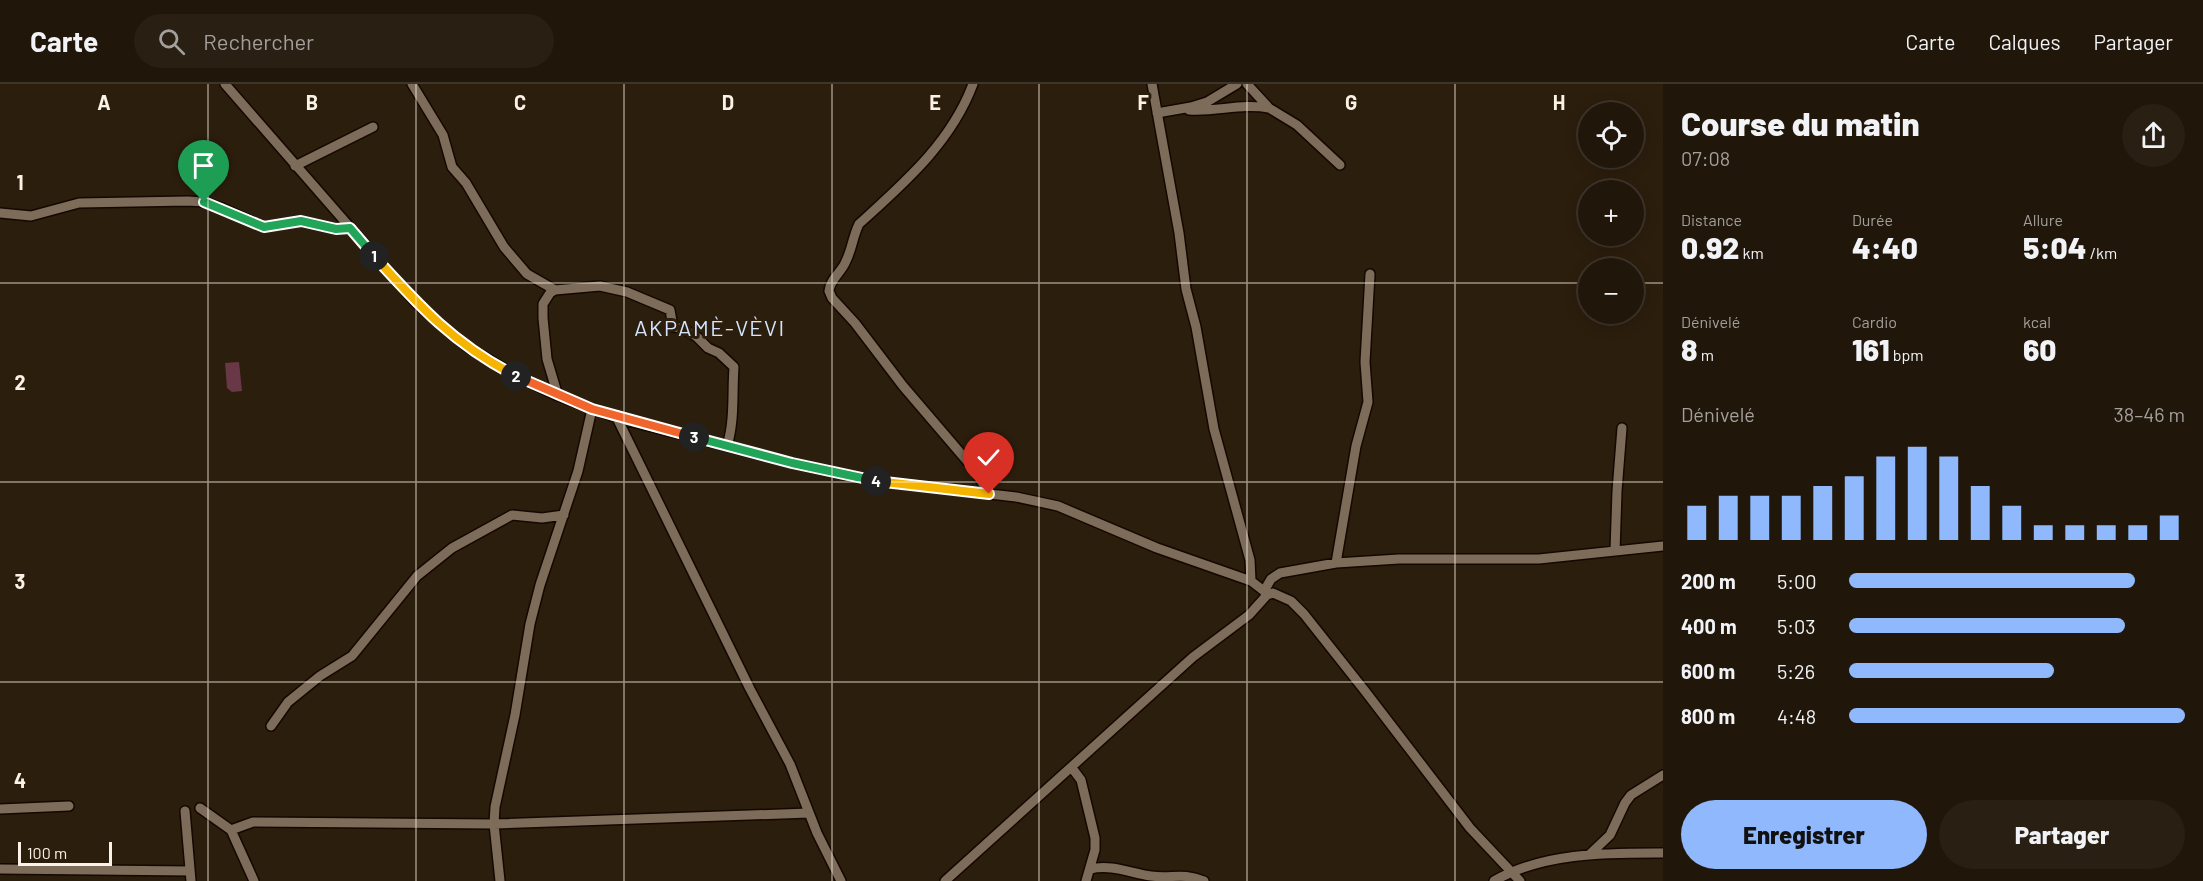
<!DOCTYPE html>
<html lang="fr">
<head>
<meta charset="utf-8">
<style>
  :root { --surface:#21160a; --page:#291f13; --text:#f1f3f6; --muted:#a29f9c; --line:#3e352b; --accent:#90b8fd }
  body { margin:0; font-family:Barlow,sans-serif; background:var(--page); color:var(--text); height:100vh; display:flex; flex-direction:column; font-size:22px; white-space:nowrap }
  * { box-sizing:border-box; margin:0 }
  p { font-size:20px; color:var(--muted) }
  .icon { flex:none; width:33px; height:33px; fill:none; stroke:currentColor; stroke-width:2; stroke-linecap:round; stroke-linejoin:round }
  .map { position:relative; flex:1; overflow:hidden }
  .details { display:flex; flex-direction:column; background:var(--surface); width:540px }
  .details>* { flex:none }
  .fabs { position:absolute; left:1578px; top:18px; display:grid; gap:12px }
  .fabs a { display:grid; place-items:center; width:66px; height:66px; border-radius:50%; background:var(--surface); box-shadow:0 3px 15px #0003,0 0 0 2px var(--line); font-size:30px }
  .scale { position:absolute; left:18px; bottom:15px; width:94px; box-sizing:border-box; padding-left:6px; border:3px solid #fbf2e7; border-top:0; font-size:16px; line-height:21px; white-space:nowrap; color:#fbf2e7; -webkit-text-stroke:4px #2c1e0d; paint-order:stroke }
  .pin { position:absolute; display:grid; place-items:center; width:51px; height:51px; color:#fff; margin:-62px -26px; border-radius:50% 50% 50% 0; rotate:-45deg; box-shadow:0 0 6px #0007 }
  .pin .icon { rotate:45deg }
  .km { position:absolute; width:30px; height:30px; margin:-15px; border-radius:50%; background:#222; color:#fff; font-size:16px; line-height:30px; text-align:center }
  .round { display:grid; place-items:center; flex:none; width:63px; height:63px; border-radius:32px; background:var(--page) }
  .overview { display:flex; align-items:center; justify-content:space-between; height:102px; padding:0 18px }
  h1 { font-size:33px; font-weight:800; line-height:45px }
  .figures { display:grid; grid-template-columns:repeat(3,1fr); gap:9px; height:102px; padding:6px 18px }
  .figures div { display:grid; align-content:center }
  .figures b { font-size:30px; font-weight:800 }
  .figures small { font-size:16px; font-weight:400 }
  .figures p { font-size:16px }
  .chart { height:168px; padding:12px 18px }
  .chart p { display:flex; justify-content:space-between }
  .chart svg { width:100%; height:108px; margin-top:6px; stroke:var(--accent); stroke-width:6 }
  .primary-button { display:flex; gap:12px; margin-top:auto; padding:12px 18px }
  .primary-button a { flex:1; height:69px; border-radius:36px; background:var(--accent); color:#111; font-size:24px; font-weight:800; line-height:69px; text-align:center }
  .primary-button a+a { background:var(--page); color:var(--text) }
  ul { padding:0 18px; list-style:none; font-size:20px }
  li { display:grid; grid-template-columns:96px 72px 1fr; align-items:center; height:45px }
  li i { height:15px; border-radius:8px; background:var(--accent) }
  header { display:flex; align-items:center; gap:36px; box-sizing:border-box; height:84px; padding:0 30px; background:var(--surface); border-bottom:2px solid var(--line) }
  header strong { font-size:28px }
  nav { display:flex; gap:33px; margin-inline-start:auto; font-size:21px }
  .search { width:420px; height:54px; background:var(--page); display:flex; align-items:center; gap:15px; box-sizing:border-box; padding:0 21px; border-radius:33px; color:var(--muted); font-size:22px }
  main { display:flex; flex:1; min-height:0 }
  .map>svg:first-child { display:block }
  .forest { fill:#693846 }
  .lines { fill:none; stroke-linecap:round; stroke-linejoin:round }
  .minor-casing { stroke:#140800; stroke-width:12 }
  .minor { stroke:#7d6c59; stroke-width:9 }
  .split-1-casing { stroke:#fff; stroke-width:12 }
  .split-2-casing { stroke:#fff; stroke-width:12 }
  .split-3-casing { stroke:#fff; stroke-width:12 }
  .split-4-casing { stroke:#fff; stroke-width:12 }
  .split-5-casing { stroke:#fff; stroke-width:12 }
  .split-1 { stroke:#22a559; stroke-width:8 }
  .split-2 { stroke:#f5b400; stroke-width:8 }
  .split-3 { stroke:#f0652b; stroke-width:8 }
  .split-4 { stroke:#22a559; stroke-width:8 }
  .split-5 { stroke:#f5b400; stroke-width:8 }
  .grid { fill:none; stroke:#fbf2e7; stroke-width:1.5; stroke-opacity:0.55 }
  .labels { text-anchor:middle; stroke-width:6; stroke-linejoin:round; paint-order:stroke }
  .quarter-label { font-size:22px; letter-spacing:1.5px; fill:#d5e5ff; stroke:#2c1e0d }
  .grid-label { font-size:20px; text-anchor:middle; font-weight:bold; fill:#fbf2e7; stroke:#2c1e0d; stroke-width:6; stroke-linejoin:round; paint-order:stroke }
</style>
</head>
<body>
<header>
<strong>Carte</strong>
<div class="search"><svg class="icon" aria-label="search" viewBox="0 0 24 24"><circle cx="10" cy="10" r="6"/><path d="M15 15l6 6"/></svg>Rechercher</div>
<nav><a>Carte</a><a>Calques</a><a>Partager</a></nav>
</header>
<main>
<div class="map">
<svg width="1663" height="797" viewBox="0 0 1663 797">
  <rect width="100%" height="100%" fill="#2c1e0d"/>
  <path class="forest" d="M 239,278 L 242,307 L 232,308 L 227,304 L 225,279 Z"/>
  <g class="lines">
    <defs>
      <path id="minor" d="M 225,0 L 416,219 L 466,262 L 515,291 L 558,312 L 617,334 L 792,379 L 869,396 L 1016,413 L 1058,422 L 1157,464 L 1251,497 L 1264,507 L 1267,511
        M 412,0 L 443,51 L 452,83 L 466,99 L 504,163 L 527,190 L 555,206
        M 973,0 C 951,59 904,99 859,140 C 853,152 852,165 846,177 C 842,188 830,195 829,207 L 832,214 L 855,239 L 903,302 L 974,385 L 989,410
        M 1152,0 L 1179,149 L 1186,205 L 1196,243 L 1214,345 L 1250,476 L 1251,497
        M 1247,0 L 1269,24 L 1297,41 L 1340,81
        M 1189,26 C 1216,28 1242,19 1269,24
        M 1157,29 L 1191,23 L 1207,18 L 1237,0
        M 295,82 L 373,43
        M 0,129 L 31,132 L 79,119 L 188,117 L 204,118 L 222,124 L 264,143 L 301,137 L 336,145 L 350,144
        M 558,312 L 547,275 L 543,234 L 543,220 L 550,209 L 555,206 L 600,202 L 627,208 L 670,226 L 673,243 L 682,244 L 697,253 L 708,264 L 719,269 L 734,283 C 732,309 735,336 727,362
        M 617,334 L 750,605 L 790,680 L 817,749 L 841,797
        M 1615,467 L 1617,407 L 1622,344
        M 1336,479 L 1356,362 L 1368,318 L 1365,278 L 1370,190
        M 1264,507 L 1271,495 L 1280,489 L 1336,479 L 1399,475 L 1539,475 L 1663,462
        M 271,642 L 288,618 L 320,592 L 352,572 L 417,492 L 452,464 L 512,431 L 542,434 L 564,431
        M 1072,684 L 1081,696 L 1095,754 L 1095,766 L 1086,797
        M 200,724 L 231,746 L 254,797
        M 0,725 L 69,722
        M 185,727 L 191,797
        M 231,746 L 253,738 L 494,740 L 809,729
        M 1589,771 L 1610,751 L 1625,719 L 1631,711 L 1663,691
        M 0,785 L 190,787
        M 1090,785 C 1112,780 1130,789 1151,792 C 1172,795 1182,788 1204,797
        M 500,797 L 494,740 L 495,723 L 515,631 L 530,540 L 540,501 L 578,387 L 592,325
        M 945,797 L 1193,573 L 1249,531 L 1267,511 L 1273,509 L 1291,517 L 1304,530 L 1365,607 L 1470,744 L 1520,797
        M 1494,797 C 1544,768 1607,769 1663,769"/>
    </defs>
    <use href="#minor" class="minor-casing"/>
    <use href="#minor" class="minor"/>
  </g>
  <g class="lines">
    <defs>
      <path id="split-1" d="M 204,118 L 264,143 L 301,137 L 336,145 L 350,144 L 374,172"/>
      <path id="split-2" d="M 374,172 C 419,222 455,261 516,292"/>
      <path id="split-3" d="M 516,292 L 592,325 L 694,353"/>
      <path id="split-4" d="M 694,353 L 792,379 L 876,397"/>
      <path id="split-5" d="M 876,397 L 989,410"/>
    </defs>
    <use href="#split-1" class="split-1-casing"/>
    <use href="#split-2" class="split-2-casing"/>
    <use href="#split-3" class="split-3-casing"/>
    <use href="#split-4" class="split-4-casing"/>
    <use href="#split-5" class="split-5-casing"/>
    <use href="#split-1" class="split-1"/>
    <use href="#split-2" class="split-2"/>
    <use href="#split-3" class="split-3"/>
    <use href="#split-4" class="split-4"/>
    <use href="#split-5" class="split-5"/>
  </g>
  <path class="grid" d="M 208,0 L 208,797M 416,0 L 416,797M 624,0 L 624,797M 832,0 L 832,797M 1039,0 L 1039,797M 1247,0 L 1247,797M 1455,0 L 1455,797M 0,199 L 1588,199M 1634,199 L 1663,199M 0,398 L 1663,398M 0,598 L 1663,598"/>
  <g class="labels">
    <g class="quarter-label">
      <text x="710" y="252">AKPAMÈ-VÈVI</text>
    </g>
  </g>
  <g class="grid-label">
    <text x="104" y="26">A</text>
    <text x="312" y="26">B</text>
    <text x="520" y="26">C</text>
    <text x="728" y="26">D</text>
    <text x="935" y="26">E</text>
    <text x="1143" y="26">F</text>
    <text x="1351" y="26">G</text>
    <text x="1559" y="26">H</text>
    <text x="20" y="106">1</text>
    <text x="20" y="306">2</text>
    <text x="20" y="505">3</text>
    <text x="20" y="704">4</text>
  </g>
</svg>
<div class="fabs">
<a><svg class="icon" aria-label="locate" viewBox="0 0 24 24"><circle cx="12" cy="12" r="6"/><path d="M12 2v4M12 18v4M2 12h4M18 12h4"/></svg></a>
<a>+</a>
<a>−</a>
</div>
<div class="scale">100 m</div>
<div class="pin" style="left:204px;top:118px;background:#1e9e55"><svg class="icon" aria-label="arrive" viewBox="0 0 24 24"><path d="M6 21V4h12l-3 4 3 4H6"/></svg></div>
<div class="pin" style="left:989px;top:410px;background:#d93025"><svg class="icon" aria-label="check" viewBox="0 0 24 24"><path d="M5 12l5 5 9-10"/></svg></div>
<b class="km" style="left:374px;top:172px">1</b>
<b class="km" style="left:516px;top:292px">2</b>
<b class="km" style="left:694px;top:353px">3</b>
<b class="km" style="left:876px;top:397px">4</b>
</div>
<section class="details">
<div class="overview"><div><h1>Course du matin</h1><p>07:08</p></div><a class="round"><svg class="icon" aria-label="share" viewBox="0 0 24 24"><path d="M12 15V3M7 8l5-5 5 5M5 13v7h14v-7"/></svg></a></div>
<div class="figures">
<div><p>Distance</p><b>0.92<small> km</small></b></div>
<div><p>Durée</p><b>4:40</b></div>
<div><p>Allure</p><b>5:04<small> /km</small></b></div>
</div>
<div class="figures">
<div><p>Dénivelé</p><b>8<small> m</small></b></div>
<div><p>Cardio</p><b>161<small> bpm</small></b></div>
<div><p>kcal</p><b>60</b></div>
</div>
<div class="chart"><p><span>Dénivelé</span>38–46 m</p>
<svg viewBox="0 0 160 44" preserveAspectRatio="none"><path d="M5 44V30M15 44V26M25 44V26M35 44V26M45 44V22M55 44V18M65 44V10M75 44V6M85 44V10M95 44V22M105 44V30M115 44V38M125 44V38M135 44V38M145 44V38M155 44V34"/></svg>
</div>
<ul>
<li><b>200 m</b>5:00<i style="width:85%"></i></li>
<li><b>400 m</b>5:03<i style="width:82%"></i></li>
<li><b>600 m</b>5:26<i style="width:61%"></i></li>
<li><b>800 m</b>4:48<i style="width:100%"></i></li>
</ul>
<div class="primary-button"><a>Enregistrer</a><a>Partager</a></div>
</section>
</main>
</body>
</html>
